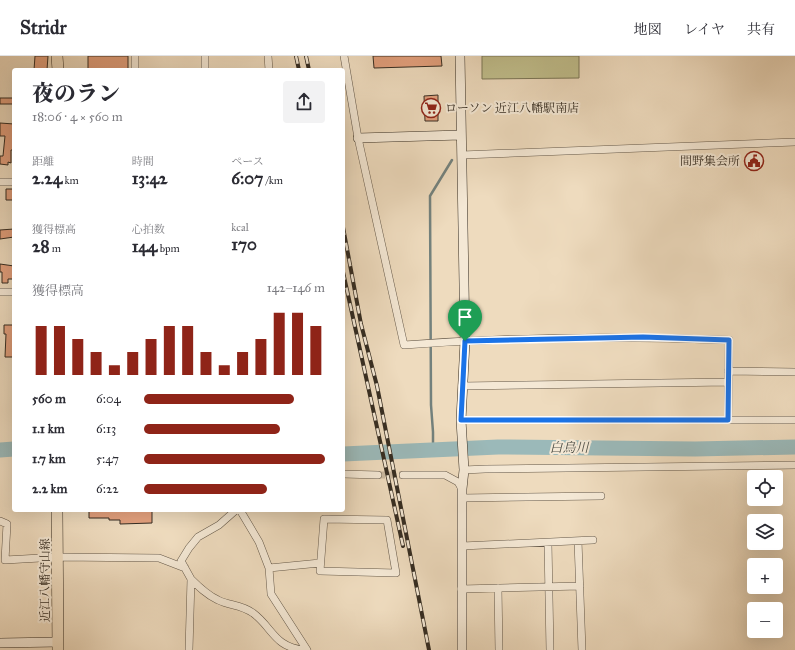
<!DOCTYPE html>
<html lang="ja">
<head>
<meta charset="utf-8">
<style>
  :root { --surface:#fff; --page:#f2f2f3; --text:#2b2b33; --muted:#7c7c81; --line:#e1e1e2; --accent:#8f2418 }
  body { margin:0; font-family:"IM FELL Great Primer","Noto Serif JP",serif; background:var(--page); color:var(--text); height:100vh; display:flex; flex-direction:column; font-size:15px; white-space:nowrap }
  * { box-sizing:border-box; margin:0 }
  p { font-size:13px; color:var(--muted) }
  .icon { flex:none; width:22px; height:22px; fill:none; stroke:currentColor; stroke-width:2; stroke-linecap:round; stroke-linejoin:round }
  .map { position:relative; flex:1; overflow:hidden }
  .side { position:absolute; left:12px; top:12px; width:333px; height:444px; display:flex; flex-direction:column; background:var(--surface); border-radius:4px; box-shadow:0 4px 16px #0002 }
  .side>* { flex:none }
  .buttons { position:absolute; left:747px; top:414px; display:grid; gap:8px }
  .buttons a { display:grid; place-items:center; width:36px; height:36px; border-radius:4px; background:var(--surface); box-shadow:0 4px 16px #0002; font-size:20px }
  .pin { position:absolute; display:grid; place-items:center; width:34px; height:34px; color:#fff; margin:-41px -17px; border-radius:50% 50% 50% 0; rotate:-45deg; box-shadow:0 0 4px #0007 }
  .pin .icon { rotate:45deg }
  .round { display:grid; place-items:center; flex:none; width:42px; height:42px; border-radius:4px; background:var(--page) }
  .summary { display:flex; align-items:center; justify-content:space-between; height:68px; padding:0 20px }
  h1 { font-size:22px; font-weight:800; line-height:30px }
  .stats { display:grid; grid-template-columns:repeat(3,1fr); gap:6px; height:68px; padding:4px 20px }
  .stats div { display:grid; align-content:center }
  .stats b { font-size:17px; font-weight:800 }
  .stats small { font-size:11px; font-weight:400 }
  .stats p { font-size:11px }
  .chart { height:112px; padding:8px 20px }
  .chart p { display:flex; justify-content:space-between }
  .chart svg { width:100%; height:72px; margin-top:4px; stroke:var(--accent); stroke-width:6 }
  ul { padding:0 20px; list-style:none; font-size:13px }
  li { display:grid; grid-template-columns:64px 48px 1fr; align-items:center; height:30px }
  li i { height:10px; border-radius:5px; background:var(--accent) }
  header { display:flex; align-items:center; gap:24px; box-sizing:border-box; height:56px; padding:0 20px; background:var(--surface); border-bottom:1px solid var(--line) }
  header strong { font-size:19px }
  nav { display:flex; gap:22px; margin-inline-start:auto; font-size:14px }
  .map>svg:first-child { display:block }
  .green { fill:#c0be8c; stroke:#7b7657 }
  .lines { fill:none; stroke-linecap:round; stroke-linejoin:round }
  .stream { stroke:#73817d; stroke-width:2.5 }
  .river { stroke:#9bb9b9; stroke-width:15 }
  .building { fill:#e3a07d; stroke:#362d22 }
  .street-tunnel { stroke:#c9b89f; stroke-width:7; stroke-dasharray:7 3.5; stroke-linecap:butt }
  .street-casing { stroke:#645849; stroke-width:8 }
  .secondary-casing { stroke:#362d22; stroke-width:10 }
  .primary-casing { stroke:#362d22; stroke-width:12 }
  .street { stroke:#f4e8d5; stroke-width:7 }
  .secondary { stroke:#f4e8d5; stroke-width:9 }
  .primary { stroke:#eedbbe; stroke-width:11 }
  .rail-casing { stroke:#362d22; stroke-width:4 }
  .rail { stroke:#f4e8d5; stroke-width:2.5; stroke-dasharray:8; stroke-linecap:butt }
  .route-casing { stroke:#fff; stroke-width:8 }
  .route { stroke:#1a73e8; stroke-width:5 }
  .labels { text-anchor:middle; stroke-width:4; stroke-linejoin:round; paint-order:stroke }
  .poi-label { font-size:12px; fill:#362d22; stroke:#f4e8d5; text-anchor:start }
  .street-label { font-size:12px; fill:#362d22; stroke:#f4e8d5 }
  .water-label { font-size:13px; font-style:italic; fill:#4f5048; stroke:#f4e8d5 }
</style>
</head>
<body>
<header>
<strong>Stridr</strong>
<nav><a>地図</a><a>レイヤ</a><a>共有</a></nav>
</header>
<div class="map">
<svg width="795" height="594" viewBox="0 0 795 594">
  <rect width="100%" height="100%" fill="#eedbbe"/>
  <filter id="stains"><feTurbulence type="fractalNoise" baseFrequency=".005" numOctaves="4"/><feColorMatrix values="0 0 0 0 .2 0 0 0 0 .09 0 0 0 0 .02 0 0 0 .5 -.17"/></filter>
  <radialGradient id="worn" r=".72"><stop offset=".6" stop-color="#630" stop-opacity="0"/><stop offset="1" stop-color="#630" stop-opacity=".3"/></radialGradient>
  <path class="green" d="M 482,0 L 579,0 L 579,22 L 482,23 Z"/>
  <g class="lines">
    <path class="stream" d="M 433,394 L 433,376 L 431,349 L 430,140 L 452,104"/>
    <path class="river" d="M 0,394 L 14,393
      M 343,398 L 498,391 L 695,393 L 795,391"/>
  </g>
  <path class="building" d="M 35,0 L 48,0 L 47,14 L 34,14 Z
    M 88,0 L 128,0 L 128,14 L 88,14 Z
    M 373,0 L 441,0 L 442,10 L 374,12 Z
    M 438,39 L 438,65 L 425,65 L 424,40 Z
    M 0,42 L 14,42 L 14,48 L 0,48 Z
    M 0,67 L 14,68 L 14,94 L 11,94 L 11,107 L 8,106 L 8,109 L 0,108 L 0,100 L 3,100 L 5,80 L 0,80 Z
    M 748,100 L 759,100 L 760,109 L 749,109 Z
    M 6,133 L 14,133 L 14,144 L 6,144 Z
    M 14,173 L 14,181 L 0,183 L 0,174 Z
    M 0,208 L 14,210 L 14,223 L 8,223 L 8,227 L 2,227 L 2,216 L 0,216 Z
    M 4,269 L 14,269 L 14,301 L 5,301 L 6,278 L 4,278 Z
    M 89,454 L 152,454 L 152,467 L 120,468 L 120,464 L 109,464 L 109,462 L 89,462 Z"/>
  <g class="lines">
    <path class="street-tunnel" d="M 378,419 L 403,419"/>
    <defs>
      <path id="street" d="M 268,0 L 269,14
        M 344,0 L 358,82 L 404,289 C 512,281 621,280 729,284 L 728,364
        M 135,14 L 135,0
        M 205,14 L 205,0
        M 462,99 L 795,86
        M 0,126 L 14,126
        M 0,236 L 14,236
        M 728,315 L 795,316
        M 462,330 L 728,326
        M 461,364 L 795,364
        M 464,414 L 485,413 L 795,409
        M 343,418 L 378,419
        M 403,419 L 445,419 L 458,426 L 462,433
        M 462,442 L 601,440
        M 240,454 L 259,486 L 269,512 L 271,538 L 307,594
        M 324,463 L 387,464 L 396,517 L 320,515 Z
        M 0,465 L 7,468 L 5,504 L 58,501 L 159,502 L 185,512
        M 578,485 L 582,594
        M 548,487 L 550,594
        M 462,490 L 593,484
        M 269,512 L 320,507
        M 191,523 C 199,531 207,539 218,544 C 230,550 240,548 253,557 C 273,572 274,591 304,594
        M 498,532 L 499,594
        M 461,533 L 580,530
        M 189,594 L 191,523 L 181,505 L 189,492 L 198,481 L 219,469 L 236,454"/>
      <path id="secondary" d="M 460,0 L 465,285 L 461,364 L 464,414 L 462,433 L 462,594
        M 358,82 L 461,79
        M 0,587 L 58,586"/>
      <path id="primary" d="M 57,0 L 58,14
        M 57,454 L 58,594"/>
    </defs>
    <use href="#street" class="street-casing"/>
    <use href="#secondary" class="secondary-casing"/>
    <use href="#primary" class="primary-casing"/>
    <use href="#street" class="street"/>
    <use href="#secondary" class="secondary"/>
    <use href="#primary" class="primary"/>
    <defs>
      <path id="rail" d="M 296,0 L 299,14
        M 306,0 L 309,14
        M 343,171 L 361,268 L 377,330 L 429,594
        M 343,216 L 403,490"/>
    </defs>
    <use href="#rail" class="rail-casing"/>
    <use href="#rail" class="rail"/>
  </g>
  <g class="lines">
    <defs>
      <path id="route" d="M 643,281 L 729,284 L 728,364 L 461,364 L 465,285 Z"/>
    </defs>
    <use href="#route" class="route-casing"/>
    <use href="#route" class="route"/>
  </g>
  <defs>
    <symbol id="supermarket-ring" viewBox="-11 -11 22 22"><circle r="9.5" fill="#f4e8d5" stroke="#8f2418" stroke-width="1.5"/><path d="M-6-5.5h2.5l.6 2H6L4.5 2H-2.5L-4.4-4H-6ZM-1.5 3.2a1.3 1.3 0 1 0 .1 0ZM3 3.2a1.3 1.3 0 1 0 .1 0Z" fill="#8f2418"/></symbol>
    <symbol id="civic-ring" viewBox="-11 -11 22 22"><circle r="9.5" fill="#f4e8d5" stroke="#8f2418" stroke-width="1.5"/><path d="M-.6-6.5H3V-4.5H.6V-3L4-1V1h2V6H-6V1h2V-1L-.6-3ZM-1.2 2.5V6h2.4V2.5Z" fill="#8f2418"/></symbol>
  </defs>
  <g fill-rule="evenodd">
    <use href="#supermarket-ring" x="420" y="41" width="22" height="22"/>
    <use href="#civic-ring" x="743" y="94" width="22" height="22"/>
  </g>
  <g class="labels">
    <g class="poi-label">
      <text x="445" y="56">ローソン 近江八幡駅南店</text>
      <text x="740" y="109" text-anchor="end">間野集会所</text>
    </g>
    <g class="street-label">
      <text transform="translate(45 524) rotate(-90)" y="4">近江八幡守山線</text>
    </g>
    <g class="water-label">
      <text x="569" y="396">白鳥川</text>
    </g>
  </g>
  <rect width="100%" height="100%" filter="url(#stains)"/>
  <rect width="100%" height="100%" fill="url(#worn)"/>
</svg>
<div class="buttons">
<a><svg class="icon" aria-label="locate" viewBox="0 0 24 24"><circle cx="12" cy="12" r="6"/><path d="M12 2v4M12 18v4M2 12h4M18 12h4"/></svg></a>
<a><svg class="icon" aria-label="layers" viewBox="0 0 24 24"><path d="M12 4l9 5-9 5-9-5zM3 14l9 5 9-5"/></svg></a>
<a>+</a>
<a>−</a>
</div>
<div class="pin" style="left:465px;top:285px;background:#1e9e55"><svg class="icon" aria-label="arrive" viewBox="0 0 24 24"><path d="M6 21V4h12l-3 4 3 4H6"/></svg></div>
<section class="side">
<div class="summary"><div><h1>夜のラン</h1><p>18:06 · 4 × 560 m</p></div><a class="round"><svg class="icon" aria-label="share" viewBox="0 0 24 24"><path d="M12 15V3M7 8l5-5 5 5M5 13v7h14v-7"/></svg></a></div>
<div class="stats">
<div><p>距離</p><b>2.24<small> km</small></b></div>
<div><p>時間</p><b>13:42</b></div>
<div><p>ペース</p><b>6:07<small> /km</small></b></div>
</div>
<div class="stats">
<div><p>獲得標高</p><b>28<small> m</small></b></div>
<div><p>心拍数</p><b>144<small> bpm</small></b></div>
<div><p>kcal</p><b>170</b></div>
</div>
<div class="chart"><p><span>獲得標高</span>142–146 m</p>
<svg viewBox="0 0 160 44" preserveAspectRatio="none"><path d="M5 44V14M15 44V14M25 44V22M35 44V30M45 44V38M55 44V30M65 44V22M75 44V14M85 44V14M95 44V30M105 44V38M115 44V30M125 44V22M135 44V6M145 44V6M155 44V14"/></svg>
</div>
<ul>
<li><b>560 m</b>6:04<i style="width:83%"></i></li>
<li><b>1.1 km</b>6:13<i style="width:75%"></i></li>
<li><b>1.7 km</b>5:47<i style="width:100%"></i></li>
<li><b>2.2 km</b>6:22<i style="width:68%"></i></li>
</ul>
</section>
</div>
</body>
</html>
